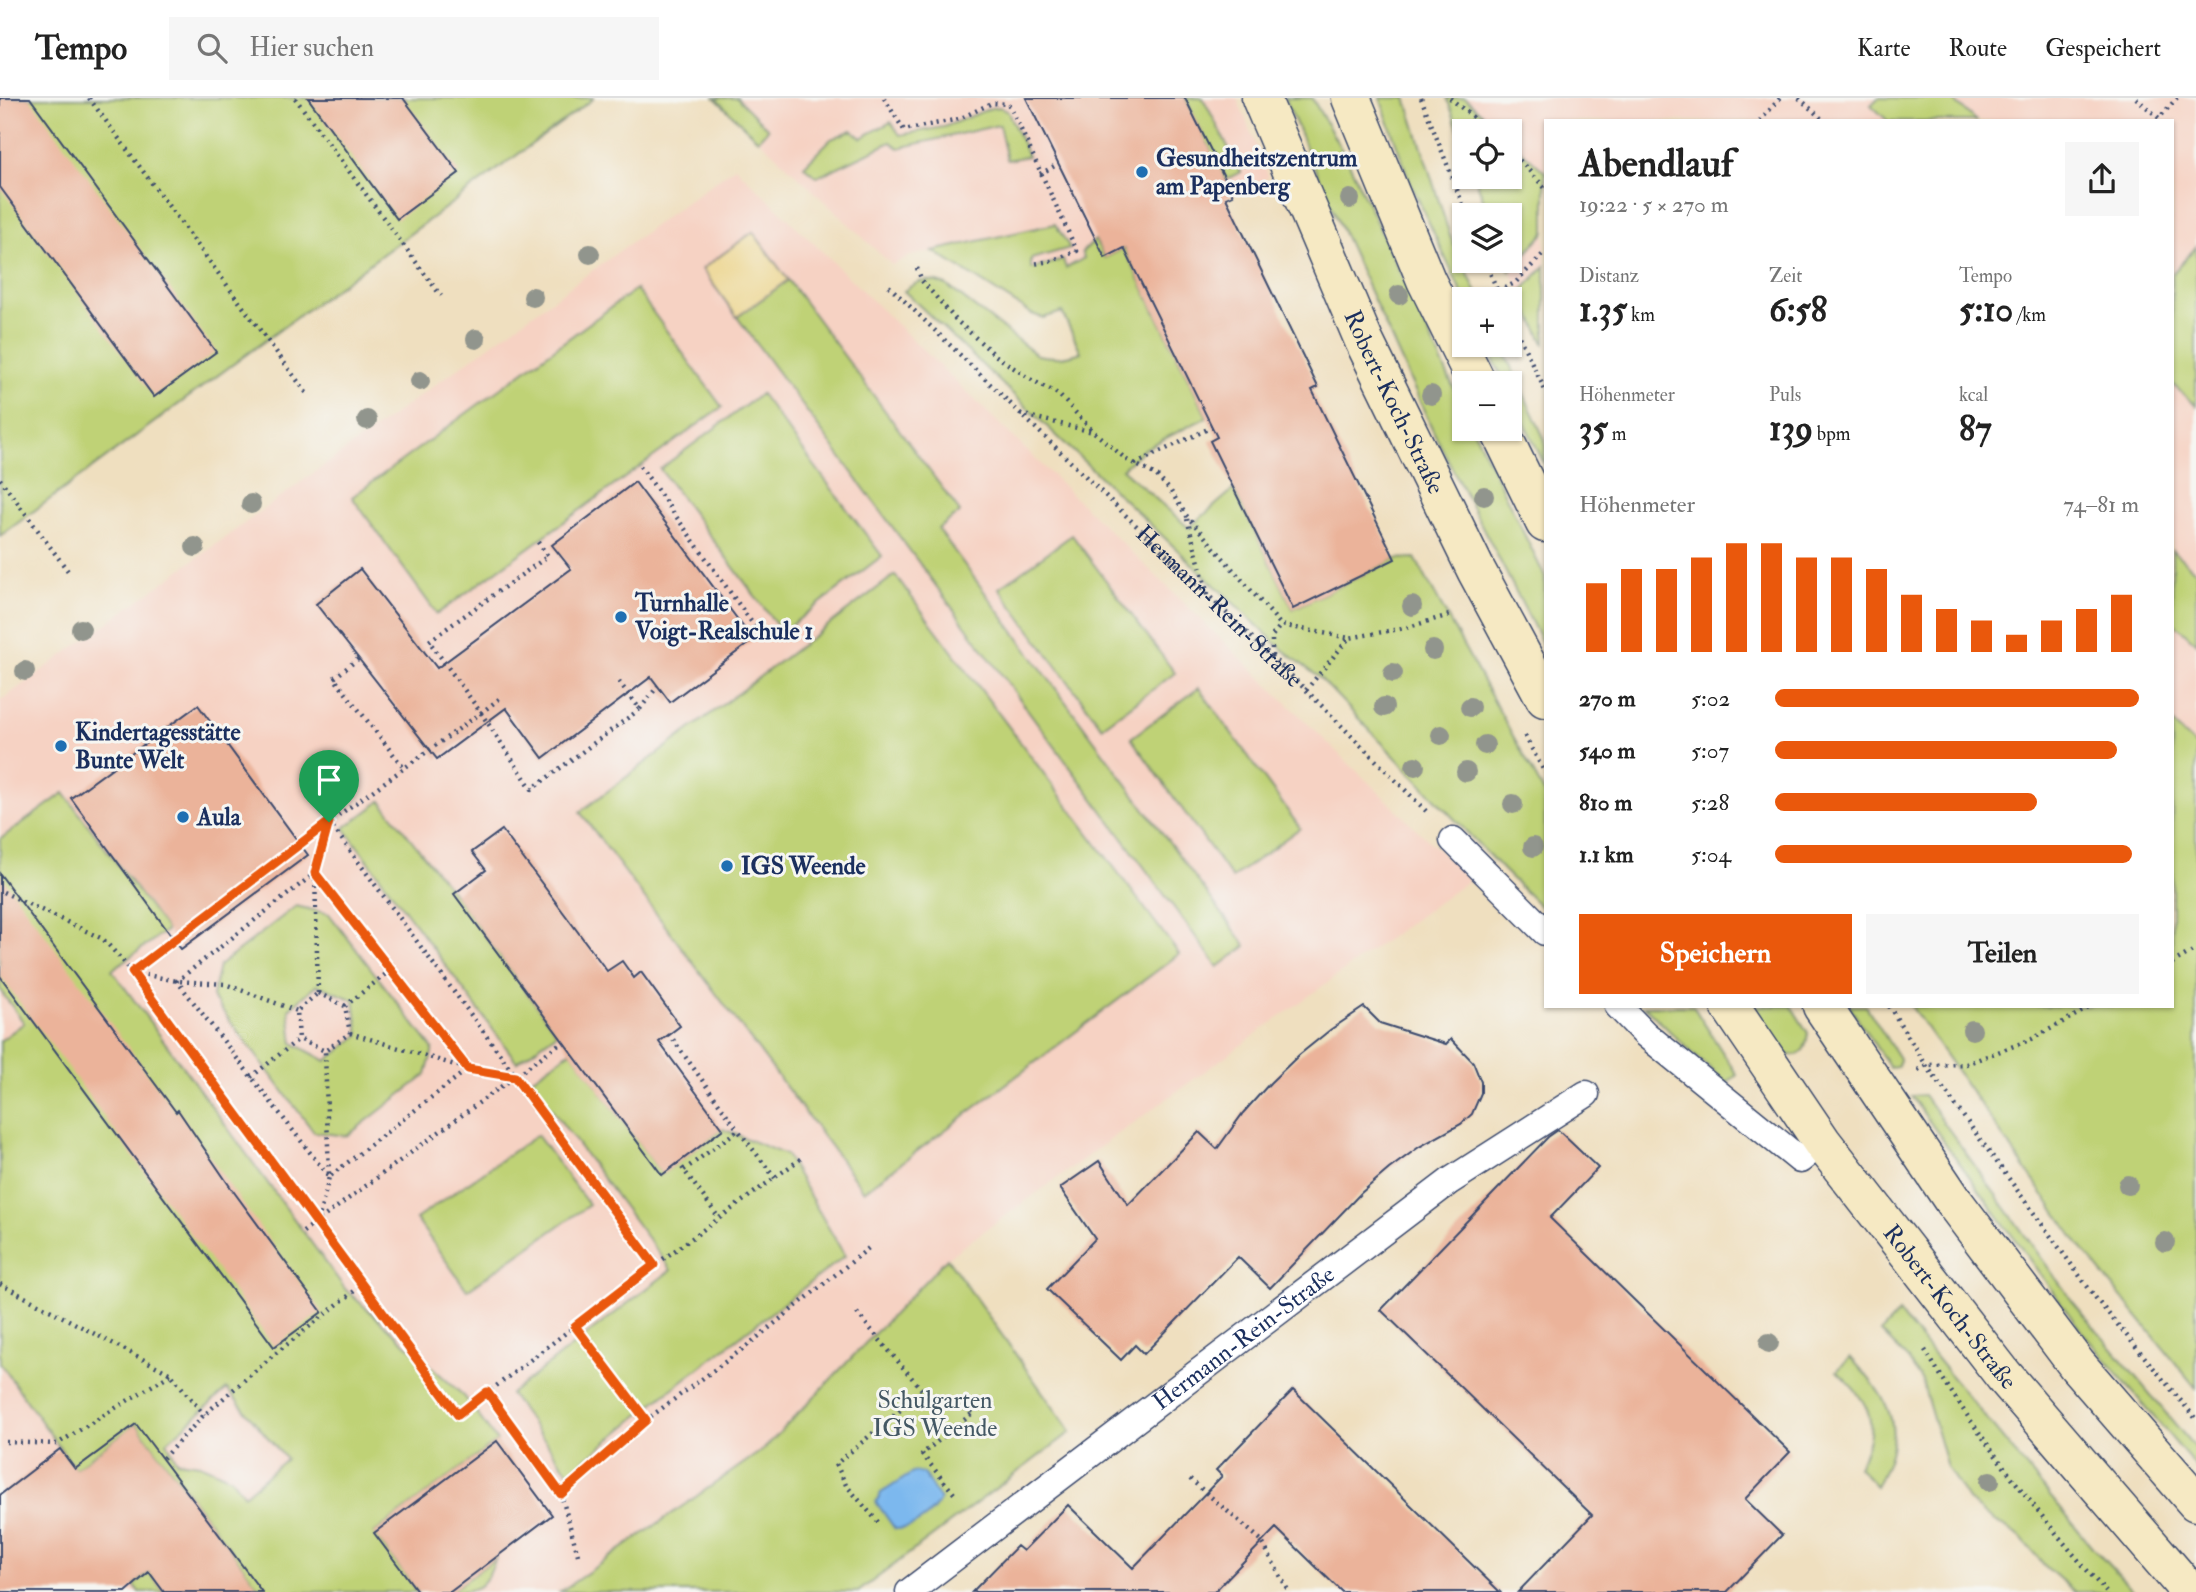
<!DOCTYPE html>
<html lang="de">
<head>
<meta charset="utf-8">
<style>
  :root { --surface:#fff; --page:#f6f6f6; --text:#222; --muted:#767676; --line:#e0e0e0; --accent:#ea580c }
  body { margin:0; font-family:"IM FELL Double Pica",serif; background:var(--page); color:var(--text); height:100vh; display:flex; flex-direction:column; font-size:26px; white-space:nowrap }
  * { box-sizing:border-box; margin:0 }
  p { font-size:23px; color:var(--muted) }
  .icon { flex:none; width:38px; height:38px; fill:none; stroke:currentColor; stroke-width:2; stroke-linecap:round; stroke-linejoin:round }
  .map { position:relative; flex:1; overflow:hidden }
  .panel { position:absolute; left:1544px; top:21px; width:630px; height:889px; display:flex; flex-direction:column; background:var(--surface); border-radius:0px; box-shadow:0 2px 5px #0004 }
  .panel>* { flex:none }
  .tools { position:absolute; left:1452px; top:21px; display:grid; gap:14px }
  .tools a { display:grid; place-items:center; width:70px; height:70px; border-radius:0px; background:var(--surface); box-shadow:0 2px 5px #0004; font-size:35px }
  .pin { position:absolute; display:grid; place-items:center; width:60px; height:60px; color:#fff; margin:-72px -30px; border-radius:50% 50% 50% 0; rotate:-45deg; box-shadow:0 0 7px #0007 }
  .pin .icon { rotate:45deg }
  .round { display:grid; place-items:center; flex:none; width:74px; height:74px; border-radius:0px; background:var(--page) }
  .overview { display:flex; align-items:center; justify-content:space-between; height:119px; padding:0 35px }
  h1 { font-size:38px; font-weight:700; line-height:52px }
  .figures { display:grid; grid-template-columns:repeat(3,1fr); gap:10px; height:119px; padding:7px 35px }
  .figures div { display:grid; align-content:center }
  .figures b { font-size:35px; font-weight:700 }
  .figures small { font-size:19px; font-weight:400 }
  .figures p { font-size:19px }
  .chart { height:196px; padding:14px 35px }
  .chart p { display:flex; justify-content:space-between }
  .chart svg { width:100%; height:126px; margin-top:7px; stroke:var(--accent); stroke-width:6 }
  .cta { display:flex; gap:14px; margin-top:auto; padding:14px 35px }
  .cta a { flex:1; height:80px; border-radius:0px; background:var(--accent); color:#fff; font-size:28px; font-weight:700; line-height:80px; text-align:center }
  .cta a+a { background:var(--page); color:var(--text) }
  ul { padding:0 35px; list-style:none; font-size:23px }
  li { display:grid; grid-template-columns:112px 84px 1fr; align-items:center; height:52px }
  li i { height:18px; border-radius:9px; background:var(--accent) }
  header { display:flex; align-items:center; gap:42px; box-sizing:border-box; height:98px; padding:0 35px; background:var(--surface); border-bottom:2px solid var(--line) }
  header strong { font-size:33px }
  nav { display:flex; gap:38px; margin-inline-start:auto; font-size:24px }
  .search { width:490px; height:63px; background:var(--page); display:flex; align-items:center; gap:18px; box-sizing:border-box; padding:0 24px; border-radius:0px; color:var(--muted); font-size:26px }
  .map>svg:first-child { display:block }
  .built { fill:#f6d2c3 }
  .green { fill:#bfd276; stroke:#6d806a; stroke-width:2; fill-rule:evenodd }
  .sand { fill:#eeda9e; stroke:#84847e; stroke-width:2 }
  .water { fill:#7bb8ee; stroke:#4b74a6; stroke-width:2 }
  .building { fill:#ebb39a }
  .lines { fill:none; stroke-linecap:round; stroke-linejoin:round }
  .lane-casing { stroke:#3b496d; stroke-width:29 }
  .secondary-casing { stroke:#3b496d; stroke-width:41 }
  .path { stroke:#3b496d; stroke-width:4.5; stroke-dasharray:2 5; stroke-linecap:butt }
  .lane { stroke:#fff; stroke-width:26 }
  .secondary { stroke:#f6e9c3; stroke-width:38 }
  .tree { fill:#91958d }
  .route-casing { stroke:#fff; stroke-width:14 }
  .route { stroke:#ea580c; stroke-width:9 }
  .poi-dot { fill:#1f6fb2; stroke:#f6f6f2; stroke-width:2.5 }
  .labels { text-anchor:middle; stroke-width:6; stroke-linejoin:round; paint-order:stroke }
  .poi-label { font-size:24px; font-weight:bold; fill:#1b2f5e; stroke:#f6f6f2; text-anchor:start }
  .street-label { font-size:24px; fill:#1b2f5e; stroke:#f6f6f2 }
  .park-label { font-size:24px; fill:#445864; stroke:#f6f6f2 }
</style>
</head>
<body>
<header>
<strong>Tempo</strong>
<div class="search"><svg class="icon" aria-label="search" viewBox="0 0 24 24"><circle cx="10" cy="10" r="6"/><path d="M15 15l6 6"/></svg>Hier suchen</div>
<nav><a>Karte</a><a>Route</a><a>Gespeichert</a></nav>
</header>
<div class="map">
<svg width="2196" height="1494" viewBox="0 0 2196 1494">
  <rect width="100%" height="100%" fill="#f6f6f2"/>
  <filter id="ink" filterUnits="userSpaceOnUse"><feTurbulence type="fractalNoise" baseFrequency=".0143" numOctaves="2"/><feDisplacementMap in="SourceGraphic" scale="14" xChannelSelector="R" yChannelSelector="G"/><feConvolveMatrix kernelMatrix="1 2 1 2 8 2 1 2 1" color-interpolation-filters="sRGB"/></filter>
  <filter id="wash" filterUnits="userSpaceOnUse"><feTurbulence type="fractalNoise" baseFrequency=".00686" numOctaves="4" result="noise"/><feDisplacementMap in="SourceGraphic" scale="28" xChannelSelector="R" yChannelSelector="G"/><feGaussianBlur stdDeviation="1.57" result="paint"/><feColorMatrix in="noise" values="0 0 0 0 0 0 0 0 0 0 0 0 0 0 0 0 0 1.4 0 .05"/><feComposite in="paint" operator="in"/></filter>
  <g filter="url(#wash)">
    <rect width="100%" height="100%" fill="#efdfbf"/>
    <path class="built" d="M 715,0 L 1237,0 L 1269,79 L 1050,187 L 1043,220 L 1019,209 L 933,153 L 910,158 L 892,167 Z
      M 1447,0 L 2196,0 L 2196,1290 L 2079,1147 L 1911,908 L 2172,908 L 2172,23 L 1545,23 L 1545,247 L 1506,163 L 1510,163 L 1510,117 L 1489,117 L 1475,79 L 1510,79 L 1510,33 L 1465,33 L 1465,50 Z
      M 735,69 L 1469,782 L 947,1160 L 1071,1334 L 858,1494 L 0,1494 L 0,603 Z"/>
    <path class="green" d="M 0,0 L 593,0 L 593,1 L 0,438 Z
      M 715,0 L 737,0 L 768,31 L 758,42 Z
      M 1185,0 L 1203,0 L 1241,74 L 1225,82 Z
      M 1285,0 L 1312,0 L 1348,63 L 1465,314 L 1465,331 L 1473,331 L 1545,479 L 1545,550 L 1436,339 L 1324,92 Z
      M 1380,0 L 1406,0 L 1450,138 L 1480,201 L 1465,202 L 1410,84 Z
      M 1447,0 L 1465,0 L 1501,33 L 1465,33 L 1465,50 Z
      M 1878,0 L 1951,0 L 1976,23 L 1888,23 L 1871,7 Z
      M 1000,9 L 1008,14 L 1028,58 L 1007,62 L 999,27 L 899,50 L 891,44 L 817,79 L 804,68 L 831,41 L 852,32 L 861,40 L 891,24 L 900,37 L 944,29 L 991,10 Z
      M 1510,42 L 1545,74 L 1545,134 L 1510,173 L 1506,163 L 1510,163 L 1510,117 L 1489,117 L 1475,79 L 1510,79 Z
      M 1055,126 L 1070,150 L 1031,161 L 1031,171 L 1063,162 L 1066,170 L 1084,160 L 1082,154 L 1095,142 L 1105,160 L 1124,150 L 1207,319 L 1144,351 L 1122,371 L 1189,430 L 1234,391 L 1293,511 L 1395,461 L 1415,460 L 1545,696 L 1545,813 L 1504,773 L 1321,581 L 1282,551 L 904,193 C 919,181 928,180 946,187 L 1037,257 C 1054,260 1065,260 1081,254 L 1062,214 L 1043,220 L 1032,216 L 933,153 Z
      M 2196,149 L 2196,308 L 2172,286 L 2172,176 Z
      M 1545,168 L 1545,247 L 1520,195 Z
      M 788,182 L 960,414 L 938,431 L 1246,848 L 1218,869 L 737,219 Z
      M 636,191 L 722,309 L 437,516 L 352,399 Z
      M 1486,247 L 1501,247 L 1545,342 L 1545,367 L 1510,296 L 1510,285 L 1505,285 Z
      M 761,296 L 882,458 L 782,534 L 660,371 Z
      M 1072,437 L 1175,575 L 1102,629 L 999,490 Z
      M 2172,452 L 2196,474 L 2196,545 L 2172,523 Z
      M 895,477 L 1179,856 L 864,1093 L 580,714 Z
      M 1199,590 L 1300,730 L 1232,780 L 1131,640 Z
      M 2172,625 L 2196,648 L 2196,1290 L 2079,1147 L 1911,908 L 2172,908 Z
      M 64,695 L 167,832 L 112,872 L 346,1192 L 464,1298 L 497,1343 L 374,1435 L 418,1494 L 262,1494 L 136,1326 L 75,1371 L 0,1265 L 0,943 L 24,925 L 0,892 L 0,741 ZM 227,1291 L 286,1361 L 244,1397 L 231,1380 L 200,1366 L 177,1363 L 167,1344 Z
      M 381,703 L 454,796 L 557,935 L 517,964 L 344,730 Z
      M 296,808 L 329,816 L 433,951 L 426,977 L 347,1038 L 314,1034 L 212,899 L 219,868 ZM 317,887 L 354,902 L 359,937 L 326,963 L 293,945 L 289,911 Z
      M 1644,908 L 1693,908 L 1737,977 L 1727,985 L 1692,955 Z
      M 1751,908 L 1791,908 L 1808,935 C 1805,956 1801,961 1780,955 Z
      M 1849,908 L 1866,908 L 1900,962 L 1897,969 L 1890,970 Z
      M 571,953 L 662,1076 L 723,1031 L 786,1057 L 845,1158 L 656,1303 L 569,1375 L 510,1296 L 671,1172 L 530,982 Z
      M 1924,997 L 2073,1204 L 2196,1351 L 2196,1369 L 2082,1234 L 1911,998 Z
      M 537,1037 L 589,1107 L 467,1192 L 416,1121 Z
      M 947,1160 L 1071,1334 L 858,1494 L 560,1494 L 764,1351 Z
      M 1899,1215 L 2093,1450 L 2134,1494 L 2075,1494 L 2046,1469 L 2020,1439 L 1988,1419 L 1968,1402 L 1947,1369 L 1922,1283 L 1906,1259 L 1881,1234 Z
      M 1850,1259 C 1890,1302 1909,1332 1876,1388 L 1858,1369 C 1881,1324 1871,1307 1837,1273 Z
      M 496,1460 C 485,1487 481,1494 450,1494 Z
      M 150,1475 L 164,1494 L 139,1494 L 134,1487 Z"/>
    <path class="sand" d="M 753,134 L 788,182 L 737,219 L 702,171 Z"/>
    <path class="water" d="M 914,1374 L 923,1375 L 940,1402 C 933,1417 912,1432 895,1431 L 876,1404 L 881,1395 Z"/>
    <g id="blocks">
      <path class="building" d="M 0,0 L 30,0 L 216,254 L 154,299 L 0,89 Z
        M 308,0 L 403,0 L 459,75 L 397,121 Z
        M 1026,0 L 1185,0 L 1233,97 L 1226,100 L 1318,289 L 1312,292 L 1395,461 L 1293,511 L 1210,343 L 1217,339 L 1124,150 L 1105,160 Z
        M 635,384 L 753,542 L 670,604 L 651,579 L 543,660 L 506,610 L 437,661 L 316,506 L 360,471 L 437,570 L 571,471 L 552,447 Z
        M 198,607 L 308,757 L 181,851 L 71,700 Z
        M 502,732 L 607,873 L 622,863 L 634,880 L 641,874 L 680,928 L 659,944 L 723,1031 L 662,1077 L 454,796 L 486,772 L 472,754 Z
        M 0,776 L 176,1014 L 178,1012 L 231,1090 L 322,1214 L 274,1249 L 0,878 Z
        M 1364,909 L 1380,925 L 1446,946 L 1451,941 L 1473,964 L 1481,984 L 1481,995 L 1472,1016 L 1461,1026 L 1419,1049 L 1389,1071 L 1361,1095 L 1270,1190 L 1238,1159 L 1144,1256 L 1135,1247 L 1121,1262 L 1047,1191 L 1095,1141 L 1060,1090 L 1099,1063 L 1128,1107 L 1199,1034 L 1217,1051 L 1243,1015 L 1270,985 L 1299,957 L 1330,932 Z
        M 1558,1032 L 1598,1070 L 1550,1120 L 1790,1354 L 1745,1401 L 1782,1437 L 1727,1494 L 1518,1494 L 1592,1417 L 1381,1212 L 1548,1039 Z
        M 1293,1292 L 1500,1494 L 1342,1494 L 1276,1430 L 1214,1494 L 972,1494 L 1017,1448 L 1023,1453 L 1068,1407 L 1133,1470 L 1222,1378 L 1216,1372 Z
        M 136,1326 L 262,1494 L 164,1494 L 149,1474 L 126,1494 L 0,1494 L 0,1397 L 60,1351 L 75,1371 Z
        M 497,1343 L 552,1417 L 450,1494 L 418,1494 L 374,1435 Z"/>
    </g>
  </g>
  <g filter="url(#ink)">
    <use href="#blocks" fill-opacity="0" stroke="#3b496d" stroke-width="2"/>
    <g class="lines">
      <defs>
        <g id="lane">
          <path d="M 1453,742 L 1545,834"/>
          <path d="M 1618,908 L 1645,936 L 1800,1062 L 1822,1044"/>
          <path id="s2" d="M 909,1494 L 1450,1083 L 1586,996"/>
        </g>
        <g id="secondary">
          <path id="s3" d="M 1261,0 L 1364,243 L 1476,472 L 1545,600"/>
          <path d="M 1351,0 L 1426,182 L 1477,285"/>
          <path d="M 1499,331 L 1545,425"/>
          <path id="s4" d="M 1730,908 L 1822,1044 L 2004,1278 L 2190,1494"/>
          <path d="M 1822,908 L 1954,1104 L 2077,1267 L 2196,1404"/>
        </g>
      </defs>
      <use href="#lane" class="lane-casing"/>
      <use href="#secondary" class="secondary-casing"/>
      <g class="path">
        <path d="M 89,0 L 308,297"/>
        <path d="M 295,0 L 441,198"/>
        <path d="M 884,0 L 904,32 L 959,21 L 992,5 L 1008,6 L 1012,12 L 1077,153 L 1051,163 L 1033,166"/>
        <path d="M 1421,0 L 1467,117"/>
        <path d="M 1450,0 L 1489,33"/>
        <path d="M 1799,0 L 1824,23"/>
        <path d="M 2136,0 L 2159,20 L 2177,0"/>
        <path d="M 1760,23 L 1780,0"/>
        <path d="M 1510,52 L 1545,90"/>
        <path d="M 1040,76 L 1058,66"/>
        <path d="M 1485,163 L 1501,201"/>
        <path d="M 917,170 L 922,183 L 957,223 L 995,257 L 1030,281 L 1058,296 L 1094,334 L 1127,362 L 1156,377 L 1170,392 L 1186,417 L 1281,527 L 1349,540"/>
        <path id="s1" d="M 889,188 L 1306,592 L 1429,716"/>
        <path d="M 1498,193 L 1515,185 L 1545,154"/>
        <path d="M 1510,220 L 1545,292"/>
        <path d="M 1020,316 L 1093,334"/>
        <path d="M 1135,366 L 1212,329"/>
        <path d="M 640,368 L 755,529"/>
        <path d="M 0,381 L 68,473"/>
        <path d="M 1187,421 L 1208,497"/>
        <path d="M 1272,558 L 1272,538 L 1281,527"/>
        <path d="M 358,561 L 334,580 L 404,670"/>
        <path d="M 1306,592 L 1349,540 L 1405,530 L 1453,516"/>
        <path d="M 499,601 L 481,615 L 429,543 L 548,458 L 537,443"/>
        <path d="M 640,611 L 658,588"/>
        <path d="M 1525,638 L 1545,675"/>
        <path d="M 329,724 L 655,1167 L 803,1059"/>
        <path d="M 315,775 L 468,971 L 329,1079 L 177,883 Z"/>
        <path d="M 3,794 L 103,841 L 123,863 L 318,1124 L 362,1187 L 270,1260 L 204,1317 L 162,1361"/>
        <path d="M 2172,865 L 2196,851"/>
        <path d="M 132,874 L 329,724 L 481,615 L 532,691 L 640,611 L 619,584"/>
        <path d="M 132,874 L 177,883 L 225,886 L 297,913"/>
        <path d="M 318,895 L 315,775 L 328,726"/>
        <path d="M 318,895 L 345,908 L 350,935 L 325,953 L 299,941 L 297,913 Z"/>
        <path d="M 345,908 L 391,872"/>
        <path d="M 1889,908 L 1926,967 L 2098,1203 L 2196,1321"/>
        <path d="M 350,935 L 468,971 L 514,979"/>
        <path d="M 669,936 L 738,1032"/>
        <path d="M 1918,972 L 1926,967 L 1966,966 L 2032,941 L 2092,908"/>
        <path d="M 251,979 L 299,941"/>
        <path d="M 678,1064 L 719,1120"/>
        <path d="M 684,1072 L 738,1032 L 775,1080"/>
        <path d="M 318,1123 L 329,1079 L 325,953"/>
        <path d="M 303,1134 L 563,943"/>
        <path d="M 0,1186 L 171,1276 L 204,1317"/>
        <path d="M 362,1187 L 458,1317 L 655,1167"/>
        <path d="M 857,1215 L 923,1293 L 974,1314 L 922,1356 L 956,1398"/>
        <path d="M 574,1228 L 646,1322"/>
        <path d="M 1925,1252 C 1977,1338 2040,1419 2106,1494"/>
        <path d="M 487,1294 L 561,1396"/>
        <path d="M 6,1344 L 57,1346 L 171,1276"/>
        <path d="M 1190,1381 L 1261,1442 L 1289,1494"/>
        <path d="M 878,1424 L 846,1387 L 836,1366 L 923,1293"/>
        <path d="M 578,1457 L 561,1396 L 646,1322 L 744,1250 L 870,1149"/>
      </g>
      <use href="#lane" class="lane"/>
      <use href="#secondary" class="secondary"/>
    </g>
    <g class="tree">
      <circle cx="1350" cy="101" r="10"/>
      <circle cx="590" cy="156" r="10"/>
      <circle cx="1399" cy="197" r="10"/>
      <circle cx="533" cy="199" r="10"/>
      <circle cx="476" cy="241" r="10"/>
      <circle cx="420" cy="283" r="10"/>
      <circle cx="1431" cy="297" r="10"/>
      <circle cx="367" cy="322" r="10"/>
      <circle cx="1484" cy="398" r="10"/>
      <circle cx="251" cy="406" r="10"/>
      <circle cx="195" cy="449" r="10"/>
      <circle cx="1412" cy="508" r="10"/>
      <circle cx="81" cy="531" r="10"/>
      <circle cx="1433" cy="552" r="10"/>
      <circle cx="25" cy="573" r="10"/>
      <circle cx="1393" cy="575" r="10"/>
      <circle cx="1384" cy="609" r="10"/>
      <circle cx="1470" cy="609" r="10"/>
      <circle cx="1441" cy="637" r="10"/>
      <circle cx="1485" cy="647" r="10"/>
      <circle cx="1415" cy="668" r="10"/>
      <circle cx="1466" cy="674" r="10"/>
      <circle cx="1513" cy="706" r="10"/>
      <circle cx="1533" cy="749" r="10"/>
      <circle cx="1972" cy="932" r="10"/>
      <circle cx="2128" cy="1087" r="10"/>
      <circle cx="2165" cy="1144" r="10"/>
      <circle cx="1769" cy="1245" r="10"/>
      <circle cx="1990" cy="1383" r="10"/>
    </g>
  </g>
  <g class="lines" filter="url(#ink)">
    <defs>
      <path id="route" d="M 329,724 L 315,775 L 468,971 L 515,979 L 654,1167 L 575,1228 L 646,1322 L 561,1396 L 487,1294 L 458,1317 L 132,874 Z"/>
    </defs>
    <use href="#route" class="route-casing"/>
    <use href="#route" class="route"/>
  </g>
  <g class="poi-dot">
    <circle cx="1142" cy="74" r="7"/>
    <circle cx="621" cy="519" r="7"/>
    <circle cx="61" cy="648" r="7"/>
    <circle cx="183" cy="719" r="7"/>
    <circle cx="727" cy="768" r="7"/>
  </g>
  <g class="labels">
    <g class="poi-label">
      <text x="1156" y="68">Gesundheitszentrum<tspan x="1156" dy="28">am Papenberg</tspan></text>
      <text x="635" y="513">Turnhalle<tspan x="635" dy="28">Voigt-Realschule 1</tspan></text>
      <text x="75" y="642">Kindertagesstätte<tspan x="75" dy="28">Bunte Welt</tspan></text>
      <text x="197" y="727">Aula</text>
      <text x="741" y="776">IGS Weende</text>
    </g>
    <g class="street-label">
      <text dy="8" stroke="none"><textPath href="#s3" startOffset="332">Robert-Koch-Straße</textPath></text>
      <text dy="8" stroke="none"><textPath href="#s1" startOffset="460">Hermann-Rein-Straße</textPath></text>
      <text dy="8" stroke="none"><textPath href="#s4" startOffset="373">Robert-Koch-Straße</textPath></text>
      <text dy="8" stroke="none"><textPath href="#s2" startOffset="420">Hermann-Rein-Straße</textPath></text>
    </g>
    <g class="park-label">
      <text x="935" y="1310">Schulgarten<tspan x="935" dy="28">IGS Weende</tspan></text>
    </g>
  </g>
</svg>
<div class="tools">
<a><svg class="icon" aria-label="locate" viewBox="0 0 24 24"><circle cx="12" cy="12" r="6"/><path d="M12 2v4M12 18v4M2 12h4M18 12h4"/></svg></a>
<a><svg class="icon" aria-label="layers" viewBox="0 0 24 24"><path d="M12 4l9 5-9 5-9-5zM3 14l9 5 9-5"/></svg></a>
<a>+</a>
<a>−</a>
</div>
<div class="pin" style="left:329px;top:724px;background:#1e9e55"><svg class="icon" aria-label="arrive" viewBox="0 0 24 24"><path d="M6 21V4h12l-3 4 3 4H6"/></svg></div>
<section class="panel">
<div class="overview"><div><h1>Abendlauf</h1><p>19:22 · 5 × 270 m</p></div><a class="round"><svg class="icon" aria-label="share" viewBox="0 0 24 24"><path d="M12 15V3M7 8l5-5 5 5M5 13v7h14v-7"/></svg></a></div>
<div class="figures">
<div><p>Distanz</p><b>1.35<small> km</small></b></div>
<div><p>Zeit</p><b>6:58</b></div>
<div><p>Tempo</p><b>5:10<small> /km</small></b></div>
</div>
<div class="figures">
<div><p>Höhenmeter</p><b>35<small> m</small></b></div>
<div><p>Puls</p><b>139<small> bpm</small></b></div>
<div><p>kcal</p><b>87</b></div>
</div>
<div class="chart"><p><span>Höhenmeter</span>74–81 m</p>
<svg viewBox="0 0 160 44" preserveAspectRatio="none"><path d="M5 44V20M15 44V15M25 44V15M35 44V11M45 44V6M55 44V6M65 44V11M75 44V11M85 44V15M95 44V24M105 44V29M115 44V33M125 44V38M135 44V33M145 44V29M155 44V24"/></svg>
</div>
<ul>
<li><b>270 m</b>5:02<i style="width:100%"></i></li>
<li><b>540 m</b>5:07<i style="width:94%"></i></li>
<li><b>810 m</b>5:28<i style="width:72%"></i></li>
<li><b>1.1 km</b>5:04<i style="width:98%"></i></li>
</ul>
<div class="cta"><a>Speichern</a><a>Teilen</a></div>
</section>
</div>
</body>
</html>
